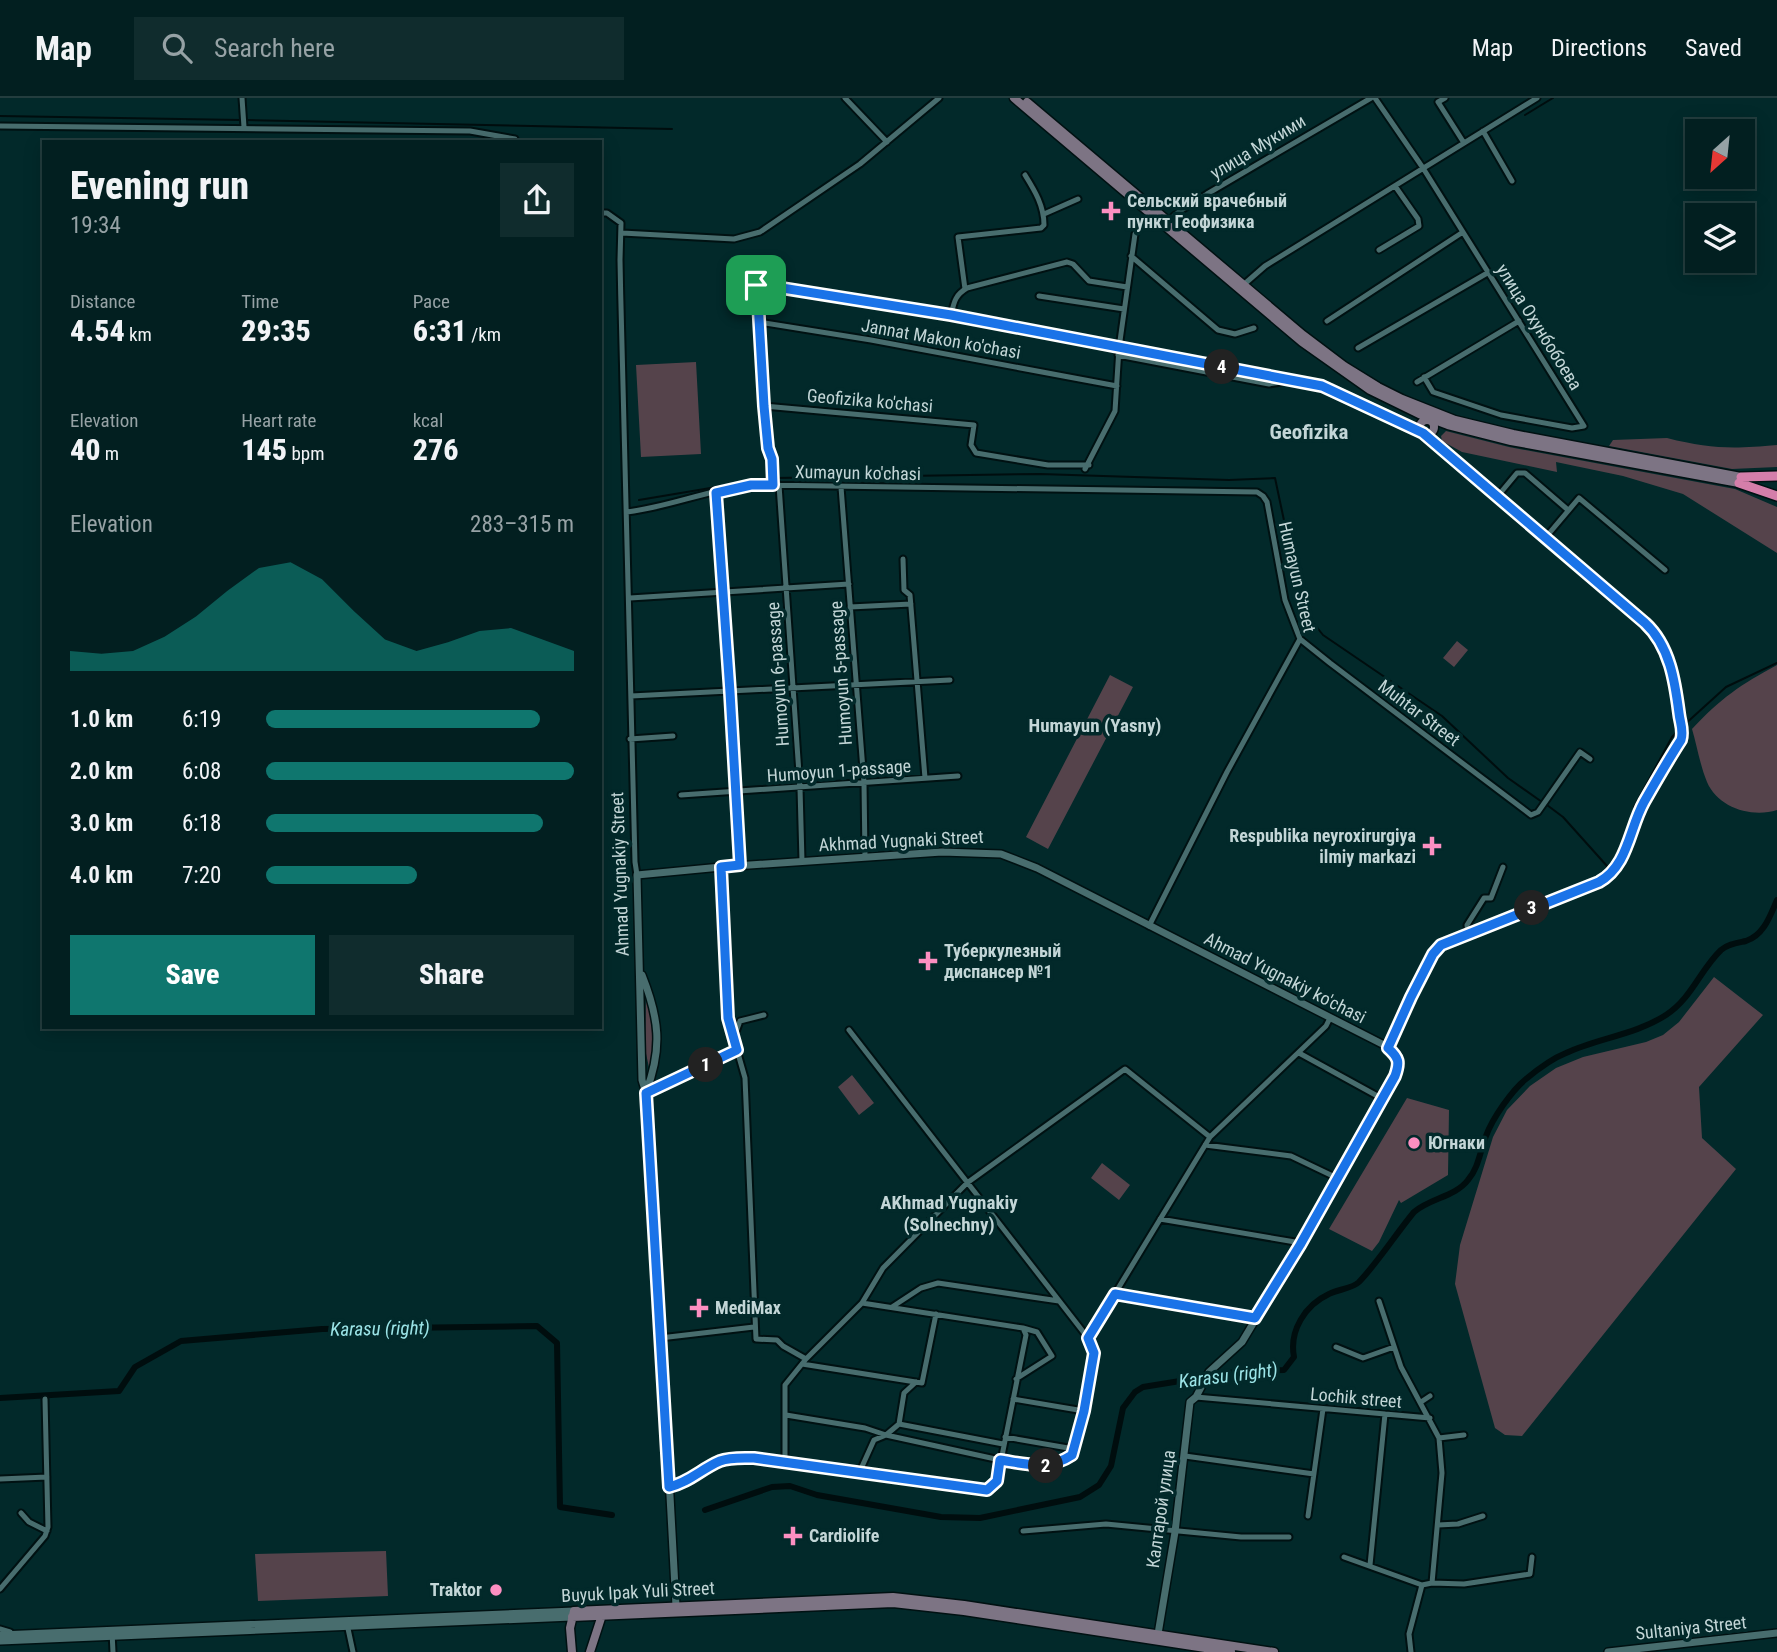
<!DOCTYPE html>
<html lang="en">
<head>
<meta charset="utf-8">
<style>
  :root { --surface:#021f20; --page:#102c2d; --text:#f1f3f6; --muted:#96a2a5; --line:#233d3e; --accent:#0f766e }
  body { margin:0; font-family:"Roboto Condensed",sans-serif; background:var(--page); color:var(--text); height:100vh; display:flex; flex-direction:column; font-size:26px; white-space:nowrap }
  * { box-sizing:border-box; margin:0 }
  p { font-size:23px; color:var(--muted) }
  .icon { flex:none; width:38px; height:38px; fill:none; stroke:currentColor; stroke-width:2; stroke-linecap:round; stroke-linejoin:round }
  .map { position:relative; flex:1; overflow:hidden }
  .side { position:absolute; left:42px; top:42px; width:560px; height:889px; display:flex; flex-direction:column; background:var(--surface); border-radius:0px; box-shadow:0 4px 18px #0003,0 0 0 2px var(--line) }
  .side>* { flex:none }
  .needle { width:46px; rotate:207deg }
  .tools { position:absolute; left:1685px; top:21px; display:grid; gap:14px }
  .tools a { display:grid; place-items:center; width:70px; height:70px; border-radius:0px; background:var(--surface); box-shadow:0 4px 18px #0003,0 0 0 2px var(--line); font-size:35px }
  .pin { position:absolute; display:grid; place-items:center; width:60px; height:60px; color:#fff; margin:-30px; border-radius:14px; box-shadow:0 4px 10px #0006 }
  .km { position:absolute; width:35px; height:35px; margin:-18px; border-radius:50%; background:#222; color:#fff; font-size:19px; line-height:35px; text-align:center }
  .round { display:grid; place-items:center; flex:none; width:74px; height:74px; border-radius:0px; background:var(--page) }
  .overview { display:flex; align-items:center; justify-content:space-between; height:119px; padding:0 28px }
  h1 { font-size:38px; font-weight:800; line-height:52px }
  .metrics { display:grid; grid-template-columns:repeat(3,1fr); gap:10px; height:119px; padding:7px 28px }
  .metrics div { display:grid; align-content:center }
  .metrics b { font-size:30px; font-weight:800 }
  .metrics small { font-size:19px; font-weight:400 }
  .metrics p { font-size:19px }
  .chart { height:196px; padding:14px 28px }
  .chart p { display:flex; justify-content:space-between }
  .chart svg { width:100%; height:126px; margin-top:7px; fill:var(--accent); opacity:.7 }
  .action { display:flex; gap:14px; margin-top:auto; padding:14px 28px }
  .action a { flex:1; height:80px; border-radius:0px; background:var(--accent); color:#fff; font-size:28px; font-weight:800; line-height:80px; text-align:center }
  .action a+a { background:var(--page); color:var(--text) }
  ul { padding:0 28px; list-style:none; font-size:23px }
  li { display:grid; grid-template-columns:112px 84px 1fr; align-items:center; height:52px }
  li i { height:18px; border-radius:9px; background:var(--accent) }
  header { display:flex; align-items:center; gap:42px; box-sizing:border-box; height:98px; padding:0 35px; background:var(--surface); border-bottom:2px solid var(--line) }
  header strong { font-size:33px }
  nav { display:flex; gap:38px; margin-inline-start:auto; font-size:24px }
  .search { width:490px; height:63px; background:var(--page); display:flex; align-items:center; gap:18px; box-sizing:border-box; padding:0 24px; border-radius:0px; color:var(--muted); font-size:26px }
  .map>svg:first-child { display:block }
  .green { fill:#55434b }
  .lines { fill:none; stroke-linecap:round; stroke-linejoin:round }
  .stream { stroke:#000d0e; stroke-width:2 }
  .canal { stroke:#000d0e; stroke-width:6 }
  .minor-casing { stroke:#001112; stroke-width:9 }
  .tertiary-casing { stroke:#001112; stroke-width:10 }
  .secondary-casing { stroke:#001112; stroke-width:11 }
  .trunk-casing { stroke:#001112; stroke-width:12 }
  .minor { stroke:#486d6e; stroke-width:5 }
  .tertiary { stroke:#486d6e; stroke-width:7 }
  .secondary { stroke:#7d7484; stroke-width:8 }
  .trunk { stroke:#d47eaa; stroke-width:9 }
  .route-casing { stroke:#fff; stroke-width:14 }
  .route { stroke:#1a73e8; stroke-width:9 }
  .poi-dot { fill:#fc8fc1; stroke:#02292a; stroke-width:2.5 }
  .labels { text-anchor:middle; stroke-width:7; stroke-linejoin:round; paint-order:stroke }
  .street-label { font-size:18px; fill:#c3d6d7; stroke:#02292a }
  .poi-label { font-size:18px; font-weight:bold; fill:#c3d6d7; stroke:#02292a; text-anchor:start }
  .neighbourhood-label { font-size:19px; font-weight:bold; fill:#c3d6d7; stroke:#02292a }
  .water-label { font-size:19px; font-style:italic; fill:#9be4e7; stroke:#02292a }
  .quarter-label { font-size:21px; font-weight:bold; fill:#c3d6d7; stroke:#02292a }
</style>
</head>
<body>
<header>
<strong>Map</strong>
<div class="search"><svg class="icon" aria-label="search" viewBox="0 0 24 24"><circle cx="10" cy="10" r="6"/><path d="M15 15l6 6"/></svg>Search here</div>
<nav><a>Map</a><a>Directions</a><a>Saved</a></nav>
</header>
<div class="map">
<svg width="1777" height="1554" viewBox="0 0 1777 1554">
  <rect width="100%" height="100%" fill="#02292a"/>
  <path class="green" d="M 696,264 L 701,356 L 641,359 L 636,267 Z
    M 1446,333 L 1509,349 L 1735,391 L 1777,409 L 1777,455 L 1683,396 L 1623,378 L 1556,364 L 1557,374 L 1462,354 L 1442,343 L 1441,338 Z
    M 1667,340 C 1710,351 1733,351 1777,347 L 1777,369 L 1732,371 L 1609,348 L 1613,342 Z
    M 1457,543 L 1468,552 L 1454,569 L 1443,560 Z
    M 1777,567 L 1777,712 C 1752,720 1718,710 1707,684 C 1700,667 1697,648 1692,631 C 1721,600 1740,587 1777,567 Z
    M 1110,577 L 1133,589 L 1048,751 L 1026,739 Z
    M 1714,879 L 1763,917 L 1699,989 L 1702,1040 L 1736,1071 L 1522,1338 L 1505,1337 L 1495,1330 L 1455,1186 L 1460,1147 L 1493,1039 L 1507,1012 L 1530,988 L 1556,970 L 1583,959 L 1646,944 L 1663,937 L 1679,924 Z
    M 646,899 C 656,921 656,953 650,974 L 645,951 Z
    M 852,977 L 874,1005 L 859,1017 L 838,989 Z
    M 1407,1000 L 1449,1012 L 1448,1077 L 1401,1105 L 1399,1102 L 1379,1144 L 1372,1153 L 1329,1131 Z
    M 1102,1065 L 1130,1087 L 1119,1102 L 1091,1080 Z
    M 386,1453 L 388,1498 L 258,1503 L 255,1456 Z"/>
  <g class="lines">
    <path class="stream" d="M 1525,17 L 1553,0
      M 0,18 L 240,22
      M 246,22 L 672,31
      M 775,380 L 1040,376 L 1229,382 L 1275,380 L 1303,512 L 1323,537 L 1442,618 L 1508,680 L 1542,704
      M 639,402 L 770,380
      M 1683,628 L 1726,589 L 1777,565
      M 1547,707 L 1563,719 L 1607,768
      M 1634,709 L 1672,639 L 1679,632"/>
    <path class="canal" d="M 0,1300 L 119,1293 L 135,1269 L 181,1243 L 322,1231 L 537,1228 L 557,1245 L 560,1409 L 612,1417
      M 705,1412 L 772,1389 L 790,1388 L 817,1397 L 941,1419 L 980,1420 L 1080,1399 L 1099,1387 L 1111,1368 L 1123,1310 L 1135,1294 L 1143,1289 L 1242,1273 L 1284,1272 L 1294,1259 C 1289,1233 1305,1207 1329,1196 C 1338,1191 1352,1191 1359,1184 C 1379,1163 1395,1137 1414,1114 C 1430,1100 1455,1099 1468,1082 C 1479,1069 1480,1053 1486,1038 C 1492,1021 1512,992 1526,981 C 1538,971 1551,961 1566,955 C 1598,940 1635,937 1666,917 C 1692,900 1700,872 1721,852 C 1728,846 1737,845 1746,843 C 1764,837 1770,818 1777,802"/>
    <defs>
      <path id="minor" d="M 242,0 L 244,29
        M 845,0 L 887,44
        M 1375,0 L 1423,70 L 1584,328 L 1572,330 L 1501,317 L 1433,294 L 1424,279
        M 1445,0 L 1438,4 L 1464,45
        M 0,28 L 470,33 L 515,41 L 516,44
        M 1483,33 L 1512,83
        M 600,115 L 607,115 L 621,125 L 620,162 C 624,363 631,564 635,764 L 637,777
        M 1044,116 L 1078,101
        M 1166,125 L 1180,113 L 1207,96 L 1371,0
        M 622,135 L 734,141 L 760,134 L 860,66 L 939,0
        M 1379,152 L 1419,128 L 1418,121 L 1395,88
        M 1131,158 L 1218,232 L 1235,236 L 1254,230
        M 1241,189 L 1265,168 L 1537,0
        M 965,191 L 958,139 L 1041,130 L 1044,127 C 1044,108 1035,93 1025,77
        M 1039,198 L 1124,211
        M 951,217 C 954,204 955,197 967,190 L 1067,164 L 1073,166 L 1089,183 L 1127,189
        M 1327,223 L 1463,134
        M 759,224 L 871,242 L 1117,288
        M 1358,250 L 1489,174
        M 1118,257 L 1269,286 L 1287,283
        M 1417,284 L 1519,223
        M 764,308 L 974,327 L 971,347 L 976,355 L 1048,367 L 1089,367
        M 1085,371 L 1115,313 L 1119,250 L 1135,136 L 1147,120
        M 773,387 L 772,361 L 768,350 L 764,308 L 757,186 L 951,217 L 1322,288 L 1423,335
        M 779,387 L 800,690 L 802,763
        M 841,389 L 864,685 L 865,759
        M 716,395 L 731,594 L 740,767
        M 1497,399 L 1517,375 L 1525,375 L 1568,412
        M 627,414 C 671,409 714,389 758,387 L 1257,394 L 1263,398 L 1267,404 L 1285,502 L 1300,541 L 1330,565 L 1531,717 L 1538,714 L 1580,654 L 1590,661
        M 1546,439 L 1579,400 L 1665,472
        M 903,461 L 904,492 L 910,497 L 925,680
        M 630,500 L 849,486
        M 850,509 L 911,506
        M 631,598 L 950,582
        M 630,641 L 673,638
        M 681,697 L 958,678
        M 721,769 L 728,920 L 733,942
        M 1149,828 L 1227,674 L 1300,541
        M 1468,835 L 1467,827 L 1484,800 L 1491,800 L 1503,769
        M 849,932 L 1088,1240 L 1094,1255 L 1080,1334 L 1072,1357 L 1059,1365 L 1046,1368 L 1000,1362 L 886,1337 L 874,1342 L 860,1373
        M 737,952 L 745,980 L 756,1241 L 777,1242 L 783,1248 L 806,1261
        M 1299,955 L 1381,1000
        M 646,995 L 737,952 L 733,942 L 740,923 L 764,917
        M 1205,1047 L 1291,1058 L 1337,1080
        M 1160,1121 L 1301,1145
        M 1115,1196 L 1255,1220
        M 1379,1203 L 1401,1269 L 1439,1340 L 1442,1375 L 1432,1485 L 1422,1487 L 1409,1536 L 1411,1554
        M 892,1209 L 921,1190 L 938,1185 L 1059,1203
        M 660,1240 L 754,1229
        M 1088,1240 L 1210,1039 L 1326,928 L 1330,920
        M 1336,1249 L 1363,1260 L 1394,1249
        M 802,1266 L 922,1285 L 936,1216
        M 1016,1281 L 1052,1258 L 1037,1234 L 1023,1230
        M 1196,1299 L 1430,1320
        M 1013,1301 L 1084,1313
        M 1421,1304 L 1430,1298
        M 786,1317 L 865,1330 L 886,1337 L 899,1326 L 1003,1346
        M 899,1326 L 904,1295 L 916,1284
        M 1005,1339 L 1074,1351
        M 1439,1340 L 1464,1337
        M 1185,1358 L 1314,1376
        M 785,1365 L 785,1287 L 806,1261 L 862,1205 L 883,1170 L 967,1085 L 1125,971 L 1210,1039
        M 0,1381 L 47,1379
        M 669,1389 L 685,1385 L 718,1364 L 729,1360 L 754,1360 L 987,1392 L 997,1383 L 1026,1237 L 1023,1230 L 862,1205
        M 21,1415 L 29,1424 L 47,1433
        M 1308,1418 L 1323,1311
        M 1438,1427 L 1458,1426 L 1483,1418
        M 1023,1433 L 1106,1426 L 1241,1439 L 1289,1439
        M 1344,1459 L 1422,1487
        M 1370,1467 L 1385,1316
        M 1432,1485 L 1464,1486 L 1530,1476 L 1532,1459
        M 0,1491 L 45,1438 L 48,1429 L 45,1301
        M 347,1526 L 353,1554
        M 0,1531 L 10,1534
        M 112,1534 L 113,1554"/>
      <path id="tertiary" d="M 642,877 C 659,920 663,950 646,994
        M 1388,949 C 1399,925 1423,863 1441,847 L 1596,785 L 1609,777 L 1619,765 L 1644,704 L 1682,639 L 1674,583 L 1663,549 L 1654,534 L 1423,335
        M 676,1508 L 653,1086 L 646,995 L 642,982 L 637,777 L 721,769 L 942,754 L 1001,756 L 1037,770 L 1388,949 C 1399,960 1400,964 1395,978 L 1300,1147 L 1242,1244 L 1209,1274 L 1196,1299 L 1190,1304 L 1175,1434 L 1157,1542
        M 0,1537 L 574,1513
        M 0,1543 L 572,1519
        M 1608,1554 L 1777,1535"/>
      <path id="secondary" d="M 1014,0 L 1302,244 L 1370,292 L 1419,316 L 1448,327 L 1511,343 L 1739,385
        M 1027,4 L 1303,237 L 1344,268 L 1378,289 L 1402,301 L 1455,322 L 1513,336 L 1741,379
        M1420 329a7 7 0 1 1 14 0a7 7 0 1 1-14 0Z
        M 572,1519 L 893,1505 L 964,1513 L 1231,1554
        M 572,1554 L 570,1530 L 574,1513 L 893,1499 L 964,1507 L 1274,1554
        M 590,1554 L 603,1514"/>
      <path id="trunk" d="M 1741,379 L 1777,378
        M 1739,385 L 1777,398"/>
    </defs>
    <use href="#minor" class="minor-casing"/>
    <use href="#tertiary" class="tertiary-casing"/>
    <use href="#secondary" class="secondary-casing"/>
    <use href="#trunk" class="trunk-casing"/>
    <use href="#minor" class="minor"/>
    <use href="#tertiary" class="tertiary"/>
    <use href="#secondary" class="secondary"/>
    <use href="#trunk" class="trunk"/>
  </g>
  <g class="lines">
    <defs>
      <path id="route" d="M 757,186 L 951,217 L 1322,288 L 1423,335 L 1645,525 C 1670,548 1675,584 1679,615 C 1680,625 1684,632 1681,642 C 1668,662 1656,683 1644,704 C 1629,731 1628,768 1599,784 L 1441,847 L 1433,856 L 1411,899 L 1388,950 C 1399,960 1400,964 1395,978 L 1300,1147 L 1255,1220 L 1115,1196 L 1088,1240 L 1094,1255 L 1084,1313 L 1072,1357 C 1048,1373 1027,1366 1000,1362 L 997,1383 L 987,1392 L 754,1360 C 742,1360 730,1359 720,1363 C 701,1371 690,1384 669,1389 L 646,995 L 737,952 L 728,920 L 721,769 L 740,767 L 730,594 L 716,395 L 751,387 L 773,387 L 772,361 L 768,350 L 764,308 Z"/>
    </defs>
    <use href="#route" class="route-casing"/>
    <use href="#route" class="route"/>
  </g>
  <g class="poi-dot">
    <path d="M1107.5 102.5h7v7h7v7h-7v7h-7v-7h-7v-7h7z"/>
    <path d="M1428.5 737.5h7v7h7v7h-7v7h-7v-7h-7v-7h7z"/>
    <path d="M924.5 852.5h7v7h7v7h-7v7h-7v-7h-7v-7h7z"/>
    <circle cx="1414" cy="1045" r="7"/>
    <path d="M695.5 1199.5h7v7h7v7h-7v7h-7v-7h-7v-7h7z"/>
    <path d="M789.5 1427.5h7v7h7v7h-7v7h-7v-7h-7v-7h7z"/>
    <circle cx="496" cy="1492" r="7"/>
  </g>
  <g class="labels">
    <g class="street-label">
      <text transform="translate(1258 49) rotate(-31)" y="6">улица Мукими</text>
      <text transform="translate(1539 229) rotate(58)" y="6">улица Охунбобоева</text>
      <text transform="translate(941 241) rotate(10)" y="6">Jannat Makon ko'chasi</text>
      <text transform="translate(870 303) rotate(5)" y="6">Geofizika ko'chasi</text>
      <text transform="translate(858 375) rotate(1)" y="6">Xumayun ko'chasi</text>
      <text transform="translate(1297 479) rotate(77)" y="6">Humayun Street</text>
      <text transform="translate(841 575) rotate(-94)" y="6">Humoyun 5-passage</text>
      <text transform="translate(778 576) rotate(-94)" y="6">Humoyun 6-passage</text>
      <text transform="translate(1419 615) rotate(37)" y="6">Muhtar Street</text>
      <text transform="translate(839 673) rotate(-4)" y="6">Humoyun 1-passage</text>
      <text transform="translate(901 743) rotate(-3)" y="6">Akhmad Yugnaki Street</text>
      <text transform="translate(620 776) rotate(-92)" y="6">Ahmad Yugnakiy Street</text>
      <text transform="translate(1285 880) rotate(27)" y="6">Ahmad Yugnakiy ko'chasi</text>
      <text transform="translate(1356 1300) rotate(5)" y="6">Lochik street</text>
      <text transform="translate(1161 1411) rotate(-82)" y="6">Калтарой улица</text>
      <text transform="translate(638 1494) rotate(-3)" y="6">Buyuk Ipak Yuli Street</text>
      <text transform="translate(1691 1530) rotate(-6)" y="6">Sultаniya Street</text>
    </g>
    <g class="poi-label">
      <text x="1127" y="109">Сельский врачебный<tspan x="1127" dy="21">пункт Геофизика</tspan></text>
      <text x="1416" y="744" text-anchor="end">Respublika neyroxirurgiya<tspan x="1416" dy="21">ilmiy markazi</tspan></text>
      <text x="944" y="859">Туберкулезный<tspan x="944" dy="21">диспансер №1</tspan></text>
      <text x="1428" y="1051">Югнаки</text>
      <text x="715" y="1216">MediMax</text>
      <text x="809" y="1444">Cardiolife</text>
      <text x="482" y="1498" text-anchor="end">Traktor</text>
    </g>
    <g class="neighbourhood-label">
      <text x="1095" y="634">Humayun (Yasny)</text>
      <text x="949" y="1111">AKhmad Yugnakiy<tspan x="949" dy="22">(Solnechny)</tspan></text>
    </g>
    <g class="water-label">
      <text transform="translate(380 1230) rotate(-1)" y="7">Karasu (right)</text>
      <text transform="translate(1228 1277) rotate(-7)" y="7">Karasu (right)</text>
    </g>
    <g class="quarter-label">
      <text x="1309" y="341">Geofizika</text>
    </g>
  </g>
</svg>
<div class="tools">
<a><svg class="needle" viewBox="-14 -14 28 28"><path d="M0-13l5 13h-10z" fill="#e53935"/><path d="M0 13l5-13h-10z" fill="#96a2a5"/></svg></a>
<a><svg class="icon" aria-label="layers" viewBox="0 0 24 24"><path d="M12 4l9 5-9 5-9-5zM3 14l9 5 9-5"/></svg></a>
</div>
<div class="pin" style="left:756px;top:187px;background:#1e9e55"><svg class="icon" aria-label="arrive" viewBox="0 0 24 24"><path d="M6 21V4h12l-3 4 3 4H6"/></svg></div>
<b class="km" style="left:706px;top:967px">1</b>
<b class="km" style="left:1046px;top:1368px">2</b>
<b class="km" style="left:1532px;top:810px">3</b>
<b class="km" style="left:1222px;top:269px">4</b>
<section class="side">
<div class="overview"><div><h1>Evening run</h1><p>19:34</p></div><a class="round"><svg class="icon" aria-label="share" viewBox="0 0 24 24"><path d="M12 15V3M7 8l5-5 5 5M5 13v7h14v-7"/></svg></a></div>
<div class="metrics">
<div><p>Distance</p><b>4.54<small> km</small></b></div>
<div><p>Time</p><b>29:35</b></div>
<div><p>Pace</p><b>6:31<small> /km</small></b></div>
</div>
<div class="metrics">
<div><p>Elevation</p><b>40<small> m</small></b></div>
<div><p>Heart rate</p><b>145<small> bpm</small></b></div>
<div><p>kcal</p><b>276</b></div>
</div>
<div class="chart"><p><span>Elevation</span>283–315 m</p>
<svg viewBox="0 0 160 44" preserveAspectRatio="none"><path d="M0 44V37L10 38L20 37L30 32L40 25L50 16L60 8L70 6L80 12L90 23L100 33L110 37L120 34L130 30L140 29L150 33L160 37V44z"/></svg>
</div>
<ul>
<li><b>1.0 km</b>6:19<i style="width:89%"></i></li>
<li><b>2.0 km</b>6:08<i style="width:100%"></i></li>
<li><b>3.0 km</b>6:18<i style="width:90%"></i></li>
<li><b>4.0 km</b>7:20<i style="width:49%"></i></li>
</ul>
<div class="action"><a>Save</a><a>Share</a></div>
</section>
</div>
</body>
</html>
